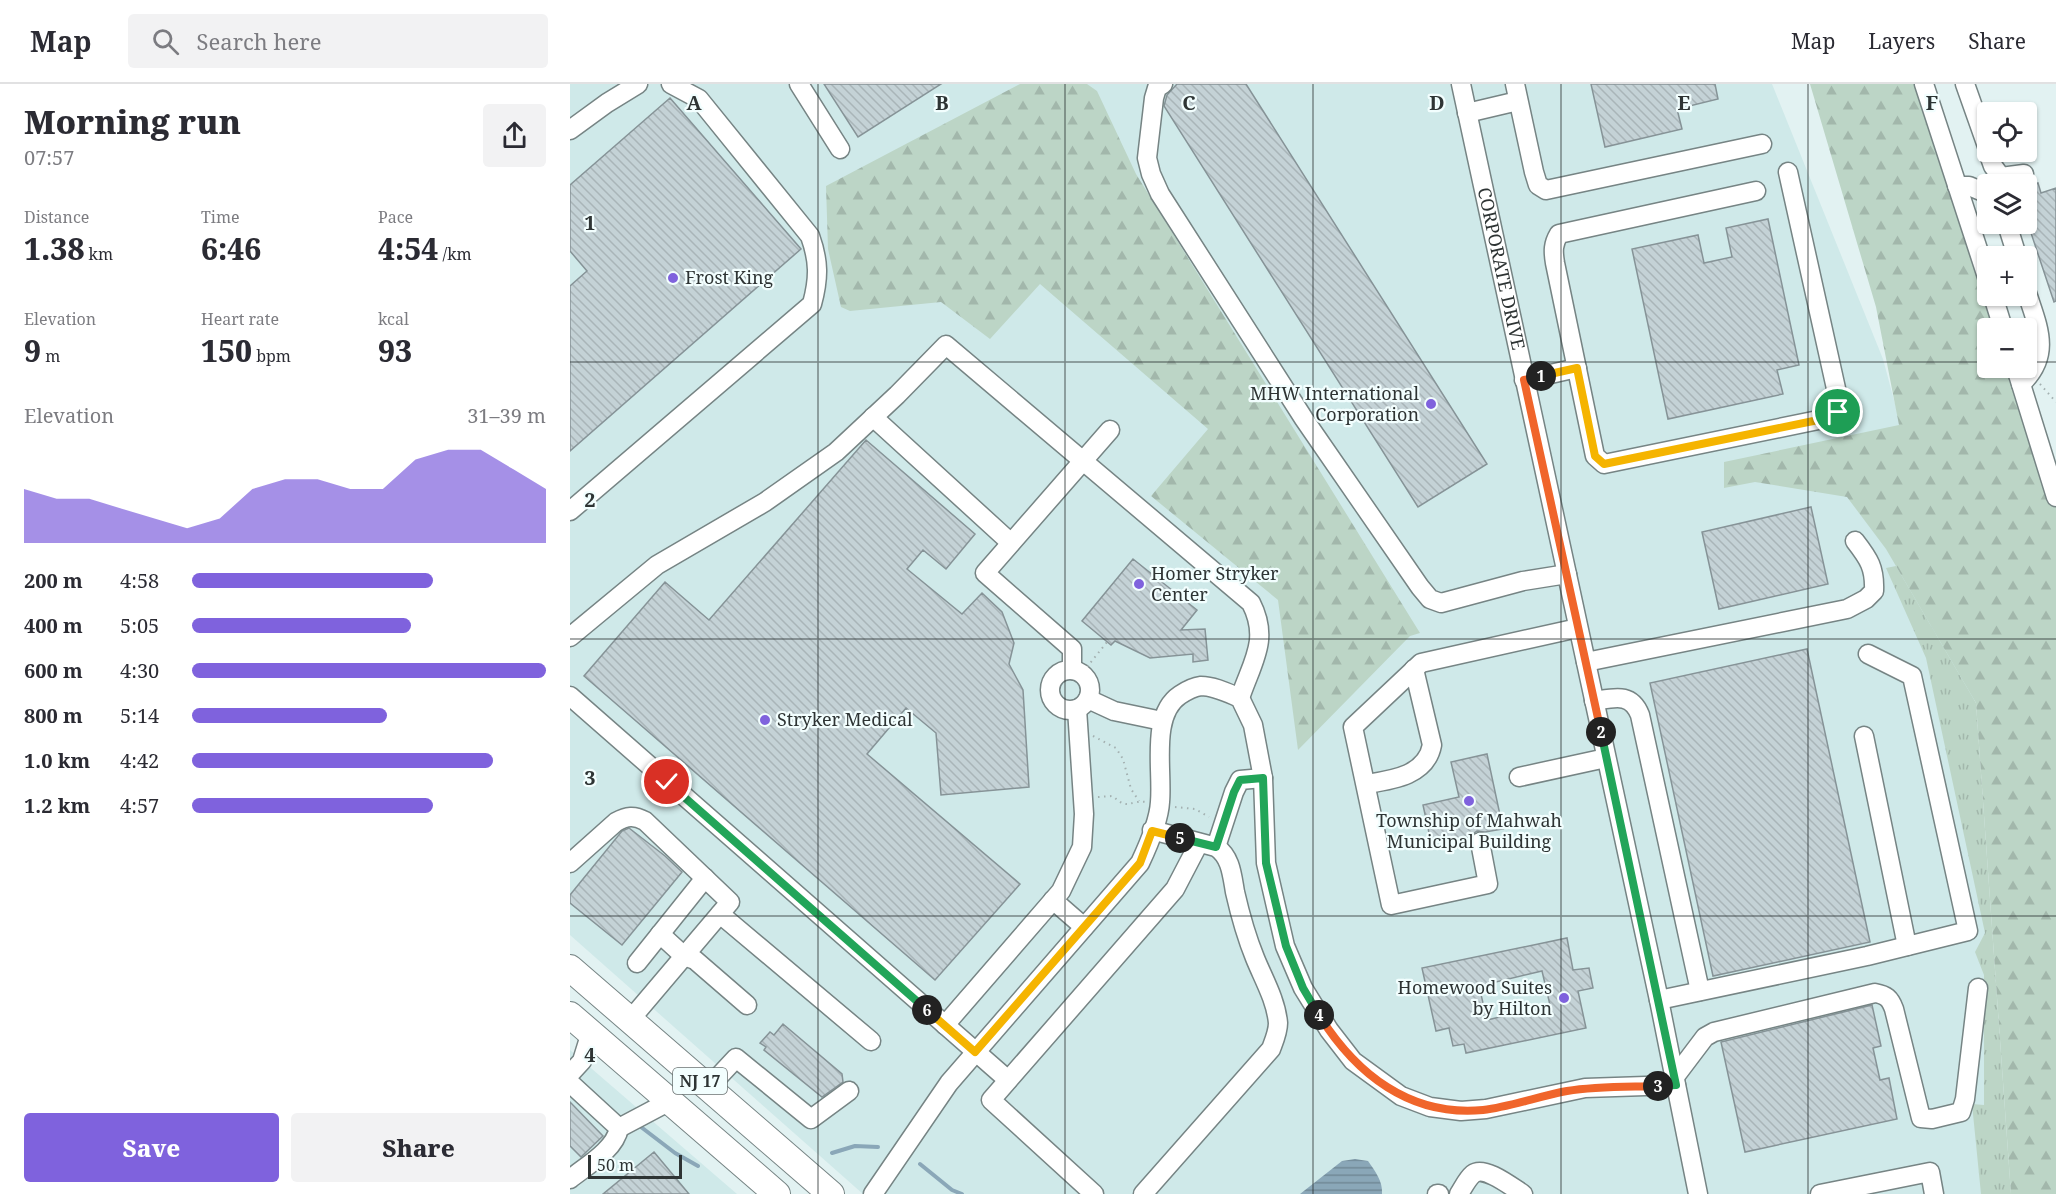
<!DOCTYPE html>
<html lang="en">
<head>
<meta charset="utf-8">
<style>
  :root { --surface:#fff; --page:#f2f2f3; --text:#2b2b33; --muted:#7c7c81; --line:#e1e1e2; --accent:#7f62dd }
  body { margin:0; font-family:"Noto Serif",serif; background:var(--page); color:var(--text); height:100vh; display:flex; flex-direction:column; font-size:22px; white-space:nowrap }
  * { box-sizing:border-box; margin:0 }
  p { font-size:20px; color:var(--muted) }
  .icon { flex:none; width:33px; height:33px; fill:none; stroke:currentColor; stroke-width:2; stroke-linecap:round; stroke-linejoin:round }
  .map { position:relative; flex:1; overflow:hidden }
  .details { display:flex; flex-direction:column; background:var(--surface); width:570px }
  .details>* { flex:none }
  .controls { position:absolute; left:1407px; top:18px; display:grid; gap:12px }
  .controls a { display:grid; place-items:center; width:60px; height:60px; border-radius:6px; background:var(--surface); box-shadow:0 2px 4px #0004; font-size:30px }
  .scale { position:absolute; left:18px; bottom:15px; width:94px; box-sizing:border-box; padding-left:6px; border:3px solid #2e3434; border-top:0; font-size:16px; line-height:21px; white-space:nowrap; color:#2e3434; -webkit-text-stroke:4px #f2fefe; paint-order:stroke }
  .pin { position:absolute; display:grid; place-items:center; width:51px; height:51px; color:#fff; margin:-26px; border:3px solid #fff; border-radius:50%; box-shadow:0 2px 6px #0007 }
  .km { position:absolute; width:30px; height:30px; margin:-15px; border-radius:50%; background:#222; color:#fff; font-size:16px; line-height:30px; text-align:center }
  .round { display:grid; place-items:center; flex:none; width:63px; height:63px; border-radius:6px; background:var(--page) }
  .summary { display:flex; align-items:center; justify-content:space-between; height:102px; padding:0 24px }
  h1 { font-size:33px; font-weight:800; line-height:45px }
  .stats { display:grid; grid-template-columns:repeat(3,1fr); gap:9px; height:102px; padding:6px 24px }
  .stats div { display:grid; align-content:center }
  .stats b { font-size:30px; font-weight:800 }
  .stats small { font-size:16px; font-weight:400 }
  .stats p { font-size:16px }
  .chart { height:168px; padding:12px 24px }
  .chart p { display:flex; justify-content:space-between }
  .chart svg { width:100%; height:108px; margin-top:6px; fill:var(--accent); opacity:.7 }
  .button { display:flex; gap:12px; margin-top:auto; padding:12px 24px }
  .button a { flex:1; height:69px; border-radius:6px; background:var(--accent); color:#fff; font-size:24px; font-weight:800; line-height:69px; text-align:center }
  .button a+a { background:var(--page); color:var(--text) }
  ul { padding:0 24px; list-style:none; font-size:20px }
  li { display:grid; grid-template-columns:96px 72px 1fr; align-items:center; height:45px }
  li i { height:15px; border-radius:8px; background:var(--accent) }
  header { display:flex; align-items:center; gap:36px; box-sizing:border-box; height:84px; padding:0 30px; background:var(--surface); border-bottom:2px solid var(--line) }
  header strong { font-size:28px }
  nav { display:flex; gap:33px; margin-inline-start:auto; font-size:21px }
  .search { width:420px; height:54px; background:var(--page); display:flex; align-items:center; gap:15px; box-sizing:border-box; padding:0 21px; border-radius:6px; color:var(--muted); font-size:22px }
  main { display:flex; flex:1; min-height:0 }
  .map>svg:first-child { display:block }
  .built { fill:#cfe9e9 }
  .grass { fill:url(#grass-tufts) }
  .forest { fill:url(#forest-firs) }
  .water { fill:url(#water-rules) }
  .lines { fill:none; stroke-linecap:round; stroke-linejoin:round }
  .stream { stroke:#8aa7b8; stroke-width:4 }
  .building { fill:url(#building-back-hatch); stroke:#869397; stroke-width:1.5; fill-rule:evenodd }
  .minor-casing { stroke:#768484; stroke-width:21 }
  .highway-casing { stroke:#768484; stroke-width:28 }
  .path { stroke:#a3b0b0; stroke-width:2; stroke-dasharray:1.5 4.5; stroke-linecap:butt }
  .minor { stroke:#fff; stroke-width:18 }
  .highway { stroke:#fff; stroke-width:26 }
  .split-1-casing { stroke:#fff; stroke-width:12 }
  .split-2-casing { stroke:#fff; stroke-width:12 }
  .split-3-casing { stroke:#fff; stroke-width:12 }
  .split-4-casing { stroke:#fff; stroke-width:12 }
  .split-5-casing { stroke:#fff; stroke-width:12 }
  .split-6-casing { stroke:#fff; stroke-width:12 }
  .split-7-casing { stroke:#fff; stroke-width:12 }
  .split-1 { stroke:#f5b400; stroke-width:8 }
  .split-2 { stroke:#f0652b; stroke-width:8 }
  .split-3 { stroke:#22a559; stroke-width:8 }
  .split-4 { stroke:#f0652b; stroke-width:8 }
  .split-5 { stroke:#22a559; stroke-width:8 }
  .split-6 { stroke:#f5b400; stroke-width:8 }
  .split-7 { stroke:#22a559; stroke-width:8 }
  .grid { fill:none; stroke:#2e3434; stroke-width:1.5; stroke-opacity:0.55 }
  .poi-dot { fill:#7f62dd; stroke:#f2fefe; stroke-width:2 }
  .labels { text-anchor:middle; stroke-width:4.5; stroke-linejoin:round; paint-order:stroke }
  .shield { fill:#f2fefe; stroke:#697171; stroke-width:1.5 }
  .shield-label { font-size:16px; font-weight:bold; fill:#2e3434 }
  .street-label { font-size:18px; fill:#2e3434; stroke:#f2fefe }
  .poi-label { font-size:18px; fill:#2e3434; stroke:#f2fefe; text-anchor:start }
  .grid-label { font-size:20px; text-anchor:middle; font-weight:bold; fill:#2e3434; stroke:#f2fefe; stroke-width:4.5; stroke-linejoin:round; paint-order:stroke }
</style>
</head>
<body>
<header>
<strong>Map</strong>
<div class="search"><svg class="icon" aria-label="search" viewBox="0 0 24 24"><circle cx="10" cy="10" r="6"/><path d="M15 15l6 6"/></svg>Search here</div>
<nav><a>Map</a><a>Layers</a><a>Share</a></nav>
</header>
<main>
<section class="details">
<div class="summary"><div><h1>Morning run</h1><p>07:57</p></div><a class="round"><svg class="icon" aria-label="share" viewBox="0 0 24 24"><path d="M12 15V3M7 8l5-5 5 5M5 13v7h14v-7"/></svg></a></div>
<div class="stats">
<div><p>Distance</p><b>1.38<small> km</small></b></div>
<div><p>Time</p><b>6:46</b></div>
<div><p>Pace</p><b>4:54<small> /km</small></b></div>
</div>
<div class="stats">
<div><p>Elevation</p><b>9<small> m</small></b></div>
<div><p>Heart rate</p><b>150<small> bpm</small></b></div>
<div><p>kcal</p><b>93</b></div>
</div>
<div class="chart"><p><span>Elevation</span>31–39 m</p>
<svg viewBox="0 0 160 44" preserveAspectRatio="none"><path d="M0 44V22L10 26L20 26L30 30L40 34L50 38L60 34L70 22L80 18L90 18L100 22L110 22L120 10L130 6L140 6L150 14L160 22V44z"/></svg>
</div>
<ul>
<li><b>200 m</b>4:58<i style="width:68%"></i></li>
<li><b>400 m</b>5:05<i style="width:62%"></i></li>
<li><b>600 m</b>4:30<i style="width:100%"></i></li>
<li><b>800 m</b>5:14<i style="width:55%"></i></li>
<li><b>1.0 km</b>4:42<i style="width:85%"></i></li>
<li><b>1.2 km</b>4:57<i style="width:68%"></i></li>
</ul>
<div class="button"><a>Save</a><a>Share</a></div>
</section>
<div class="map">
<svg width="1486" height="1110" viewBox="0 0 1486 1110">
  <defs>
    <pattern id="grass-tufts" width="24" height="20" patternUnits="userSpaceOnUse" patternTransform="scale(1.5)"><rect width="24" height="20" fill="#bcd5c6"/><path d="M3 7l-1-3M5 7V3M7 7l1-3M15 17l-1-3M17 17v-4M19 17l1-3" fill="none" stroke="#a2b7ab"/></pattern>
    <pattern id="forest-firs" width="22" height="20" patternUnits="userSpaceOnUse" patternTransform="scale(1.5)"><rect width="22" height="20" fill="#bcd5c6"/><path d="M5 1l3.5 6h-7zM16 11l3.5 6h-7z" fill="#a2b7ab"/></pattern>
    <pattern id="water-rules" width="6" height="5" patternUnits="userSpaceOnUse" patternTransform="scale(1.5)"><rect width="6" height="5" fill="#8aa7b8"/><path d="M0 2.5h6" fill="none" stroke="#718996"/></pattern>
    <pattern id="building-back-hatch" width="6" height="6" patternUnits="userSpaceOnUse" patternTransform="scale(1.5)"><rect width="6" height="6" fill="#c4d2d6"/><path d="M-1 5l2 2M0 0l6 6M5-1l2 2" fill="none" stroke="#a9b5b8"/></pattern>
  </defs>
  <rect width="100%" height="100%" fill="#e2f2f2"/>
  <path class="built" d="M 0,0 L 1202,0 L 1313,275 L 1404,615 L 1422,858 L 1421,1110 L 293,1110 L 0,851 Z
    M 0,966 L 167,1110 L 0,1110 Z"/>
  <path class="grass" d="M 1326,482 L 1406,619 L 1441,1110 L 1411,1110 L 1402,1020 L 1414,1021 L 1414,891 L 1405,868 L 1415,849 L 1356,574 L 1316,484 Z"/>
  <path class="forest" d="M 450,0 L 517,0 L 527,7 L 566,90 L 850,549 L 840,552 L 728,666 L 708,516 L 581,412 L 638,345 L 470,200 L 420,255 L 371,218 L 280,227 L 271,223 L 258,165 L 256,102 Z
    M 1240,0 L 1353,0 L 1417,203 L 1418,212 L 1431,244 L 1418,244 L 1418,284 L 1443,284 L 1486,422 L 1486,1110 L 1441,1110 L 1406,619 L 1316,465 L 1277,413 L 1185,398 L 1154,404 L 1154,378 L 1329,341 L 1306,223 Z"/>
  <path class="water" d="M 785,1075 L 798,1077 C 805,1087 813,1097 812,1110 L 730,1110 L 772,1077 Z"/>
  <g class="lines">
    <path class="stream" d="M 71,1043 L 105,1069 L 128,1082
      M 262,1069 L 285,1062 L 308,1063
      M 350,1080 L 382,1106 L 392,1110"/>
  </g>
  <path class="building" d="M 254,0 L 371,0 L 288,53 Z
    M 607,0 L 676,0 L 917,380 L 848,423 L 594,22 L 597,11 Z
    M 1021,0 L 1145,0 L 1148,15 L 1107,25 L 1112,45 L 1035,63 Z
    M 100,14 L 231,165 L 0,367 L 0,202 L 17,187 L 0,167 L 0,101 Z
    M 1468,99 L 1471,109 L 1486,104 L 1486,217 L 1484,218 L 1456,134 L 1456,102 Z
    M 1198,135 L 1229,281 L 1207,286 L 1213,310 L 1098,335 L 1062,165 L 1128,151 L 1134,179 L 1162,173 L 1156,144 Z
    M 296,356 L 405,450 L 376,485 L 353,466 L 337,485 L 392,530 L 412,509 L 432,528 L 444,559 L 439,580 L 453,606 L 459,703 L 371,711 L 366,649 L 336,624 L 297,670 L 450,800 L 365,896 L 14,592 L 95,498 L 139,536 Z
    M 1241,423 L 1258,500 L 1149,525 L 1132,448 Z
    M 563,475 L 627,526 L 611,546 L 635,545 L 638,576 L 623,578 L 623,570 L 580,574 L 545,557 L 541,561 L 512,537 Z
    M 1237,565 L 1300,858 L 1143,892 L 1080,599 Z
    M 917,670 L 933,745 L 915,748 L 907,747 L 900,752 L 899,761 L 877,766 L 875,755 L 861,758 L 853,721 L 889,713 L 881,678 Z
    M 59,744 L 95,772 L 112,788 L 52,861 L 0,819 L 0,811 L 52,747 Z
    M 997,854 L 1003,886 L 1019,884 L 1023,904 L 1008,907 L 1016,944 L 896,969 L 894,960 L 883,962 L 879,944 L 866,947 L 852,884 ZM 972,887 L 980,921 L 917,936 L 909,902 Z
    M 1302,921 L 1311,962 L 1303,964 L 1310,996 L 1319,994 L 1327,1035 L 1175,1068 L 1151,958 Z
    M 213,940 L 272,990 L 273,998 L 252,1013 L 194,966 L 196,963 L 190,959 L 200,948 L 204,951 Z
    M 0,1018 L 33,1052 L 11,1073 L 0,1062 Z
    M 84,1068 L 119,1110 L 33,1110 Z"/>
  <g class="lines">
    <defs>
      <g id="minor">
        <path d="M 229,0 L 270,65"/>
        <path d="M 593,0 L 587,4 L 584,14 L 577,74 L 581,90 L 590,110 L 734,335 L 850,503 L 860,515 L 871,519 L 953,497 L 997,490"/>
        <path id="s1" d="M 891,0 L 1089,916 L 1128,1110"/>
        <path d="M 945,0 L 964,88 L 968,101 L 976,106 L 1192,60"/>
        <path d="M 1354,0 L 1418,196"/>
        <path d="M 1395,0 L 1418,65"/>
        <path d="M 897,29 L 948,17"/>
        <path d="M 0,46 L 37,19 L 68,0"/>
        <path d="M 1418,68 L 1423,82 L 1431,93 L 1454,90"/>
        <path d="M 1387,102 L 1399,102 L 1418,110"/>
        <path d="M 1186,107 L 989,150 C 983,160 983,167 985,179 L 1025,372 L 1034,380 L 1258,334 L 1268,328 L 1269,318 L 1218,88"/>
        <path d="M 1437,140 L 1447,172"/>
        <path d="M 1423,212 L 1433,244"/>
        <path d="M 1446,284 L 1486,413"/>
        <path d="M 954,296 L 1007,284"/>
        <path d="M 1451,300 C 1483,270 1467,241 1456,206"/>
        <path d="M 303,333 L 441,459"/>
        <path d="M 0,427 L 242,220 C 249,194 249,177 240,152 L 129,15 L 101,0"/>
        <path d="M 0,553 L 87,481 L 195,418 L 266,368 L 327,311 L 376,261 L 681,519 C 700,556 682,578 670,614"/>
        <path d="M 1016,578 L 1277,525 L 1296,515 L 1304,507 C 1305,484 1299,475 1285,457"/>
        <path d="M 502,586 L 502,565 L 415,489 L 540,346"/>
        <circle cx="500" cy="606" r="20"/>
        <path d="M 0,612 L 438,996"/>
        <path d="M 518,615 L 544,627 L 592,637"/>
        <path d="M 1024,617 C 1044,614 1061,608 1070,631 L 1130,907"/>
        <path d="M 1294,652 L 1337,862"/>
        <path d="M 949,693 L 1036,674"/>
        <path d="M 796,700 C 822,696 856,692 862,661 L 844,585"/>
        <path d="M 910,758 L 918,800 L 821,821 L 783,643 L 851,579 L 1008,544"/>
        <path d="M 646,763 L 664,708 L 670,696 L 693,694"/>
        <path d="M 0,779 L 46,738 C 57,732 64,731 75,737 L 160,818 L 60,936"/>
        <path d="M 483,816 L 514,843"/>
        <path d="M 150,830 L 301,957"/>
        <path d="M 90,850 L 114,872 L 125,876 L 177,921"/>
        <path d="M 67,879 L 135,794"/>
        <path d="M 1089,916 L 1297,872 L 1398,847 L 1342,592 L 1298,570"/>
        <path d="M 375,941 L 491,807 L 512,763 L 514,730 L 507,625"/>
        <path d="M 0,990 L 12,977 L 21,948"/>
        <path d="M 1104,994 L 1135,953 L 1144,948 L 1305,909 C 1316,911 1320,914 1324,925 L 1351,1034 L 1362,1035 L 1391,1028 L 1395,1015 L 1408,904"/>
        <path d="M 0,999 L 49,1044 C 45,1066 16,1082 0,1095"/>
        <path d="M 138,1004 L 166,974 L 241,1035 L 279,1007"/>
        <path d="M 49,1044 L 100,1017"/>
        <path d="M 303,1110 L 379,999 L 570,779 C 578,762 589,737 590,718 C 593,686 580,631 610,611 C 616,607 623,603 631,602 C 644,602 658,609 670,614 L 683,641 L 693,694 L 696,779 L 715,862 L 733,904 L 759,946 L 783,977 L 831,1012 L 860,1023 L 891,1027 L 916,1025 L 1015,1004 L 1106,1001"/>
        <path d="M 524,1110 L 421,1016 L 605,805 L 629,759"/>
        <path d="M 573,1110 L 701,965 C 704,957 708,948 708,939 C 706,916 693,894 685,874 C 676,852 670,830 665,808 C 662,791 661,773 646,763 L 582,746"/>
        <path d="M 867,1110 L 869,1110"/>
        <path d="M 889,1110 C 893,1104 897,1095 903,1090 C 914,1081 942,1103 953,1110"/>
        <path d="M 1250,1110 L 1360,1088 L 1364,1110"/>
      </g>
      <path id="highway" d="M 0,884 L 261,1110
        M 0,931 L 207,1110"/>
    </defs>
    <use href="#minor" class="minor-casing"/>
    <use href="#highway" class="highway-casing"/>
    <path class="path" d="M 1470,300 L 1486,318
      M 517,583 L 537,558
      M 523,652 L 546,664 L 553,675 L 561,705 L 569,717
      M 528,713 L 543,712 C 558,727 559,716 576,718
      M 605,723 L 625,725 L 639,733"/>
    <use href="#minor" class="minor"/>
    <use href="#highway" class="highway"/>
  </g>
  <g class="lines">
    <defs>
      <path id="split-1" d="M 971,292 L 1007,284 L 1025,372 L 1034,380 L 1258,334 L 1268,328"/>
      <path id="split-2" d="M 971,292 L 954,296 L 1031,648"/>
      <path id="split-3" d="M 1031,648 L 1106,1001 L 1088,1002"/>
      <path id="split-4" d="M 749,931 C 786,990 840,1033 913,1026 C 941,1023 969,1012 997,1007 C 1027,1002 1058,1003 1088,1002"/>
      <path id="split-5" d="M 610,754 L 646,763 L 664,708 L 670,696 L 693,694 L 696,779 L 716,862 L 733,904 L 749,931"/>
      <path id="split-6" d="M 357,926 L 405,968 L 570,779 L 582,747 L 610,754"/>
      <path id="split-7" d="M 97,698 L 357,926"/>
    </defs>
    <use href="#split-1" class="split-1-casing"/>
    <use href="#split-2" class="split-2-casing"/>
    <use href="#split-3" class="split-3-casing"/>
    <use href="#split-4" class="split-4-casing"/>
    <use href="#split-5" class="split-5-casing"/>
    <use href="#split-6" class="split-6-casing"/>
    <use href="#split-7" class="split-7-casing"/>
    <use href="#split-1" class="split-1"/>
    <use href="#split-2" class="split-2"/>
    <use href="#split-3" class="split-3"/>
    <use href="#split-4" class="split-4"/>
    <use href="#split-5" class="split-5"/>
    <use href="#split-6" class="split-6"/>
    <use href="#split-7" class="split-7"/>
  </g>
  <path class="grid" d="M 248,0 L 248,1110M 495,0 L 495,1110M 743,0 L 743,1110M 991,0 L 991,1110M 1238,0 L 1238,1110M 0,278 L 1418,278M 1456,278 L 1486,278M 0,555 L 1486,555M 0,832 L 1486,832"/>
  <g class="poi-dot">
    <circle cx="103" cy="194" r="6"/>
    <circle cx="861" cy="320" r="6"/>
    <circle cx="569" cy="500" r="6"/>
    <circle cx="195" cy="636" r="6"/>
    <circle cx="899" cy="717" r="6"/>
    <circle cx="994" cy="914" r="6"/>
  </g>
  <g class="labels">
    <rect class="shield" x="103" y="984" width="54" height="26" rx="4.5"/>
    <g class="shield-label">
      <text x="130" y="1003">NJ 17</text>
    </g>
    <g class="street-label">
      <text dy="6" stroke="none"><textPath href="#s1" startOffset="189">CORPORATE DRIVE</textPath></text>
    </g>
    <g class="poi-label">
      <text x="115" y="200">Frost King</text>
      <text x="849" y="316" text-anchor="end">MHW International<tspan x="849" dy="21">Corporation</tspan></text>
      <text x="581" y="496">Homer Stryker<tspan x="581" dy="21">Center</tspan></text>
      <text x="207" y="642">Stryker Medical</text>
      <text x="899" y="743" text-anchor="middle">Township of Mahwah<tspan x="899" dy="21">Municipal Building</tspan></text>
      <text x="982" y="910" text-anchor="end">Homewood Suites<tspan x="982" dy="21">by Hilton</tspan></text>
    </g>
  </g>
  <g class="grid-label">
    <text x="124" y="26">A</text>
    <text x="372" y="26">B</text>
    <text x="619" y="26">C</text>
    <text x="867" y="26">D</text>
    <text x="1114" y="26">E</text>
    <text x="1362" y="26">F</text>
    <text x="20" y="146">1</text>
    <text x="20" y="423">2</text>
    <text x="20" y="701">3</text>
    <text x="20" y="978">4</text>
  </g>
</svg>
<div class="controls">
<a><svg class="icon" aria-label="locate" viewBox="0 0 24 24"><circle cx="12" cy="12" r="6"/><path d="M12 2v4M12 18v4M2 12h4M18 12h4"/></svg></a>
<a><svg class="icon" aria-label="layers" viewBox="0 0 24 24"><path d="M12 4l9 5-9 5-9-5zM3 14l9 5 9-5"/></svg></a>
<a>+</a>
<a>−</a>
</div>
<div class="scale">50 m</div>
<div class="pin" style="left:1268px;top:328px;background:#1e9e55"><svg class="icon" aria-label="arrive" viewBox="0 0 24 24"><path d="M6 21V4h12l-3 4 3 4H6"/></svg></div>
<div class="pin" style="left:97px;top:698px;background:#d93025"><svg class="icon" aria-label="check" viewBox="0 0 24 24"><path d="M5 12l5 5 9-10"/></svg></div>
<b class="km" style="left:971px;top:292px">1</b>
<b class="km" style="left:1031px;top:648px">2</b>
<b class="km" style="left:1088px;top:1002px">3</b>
<b class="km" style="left:749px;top:931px">4</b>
<b class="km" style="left:610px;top:754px">5</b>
<b class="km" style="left:357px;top:926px">6</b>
</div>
</main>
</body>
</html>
